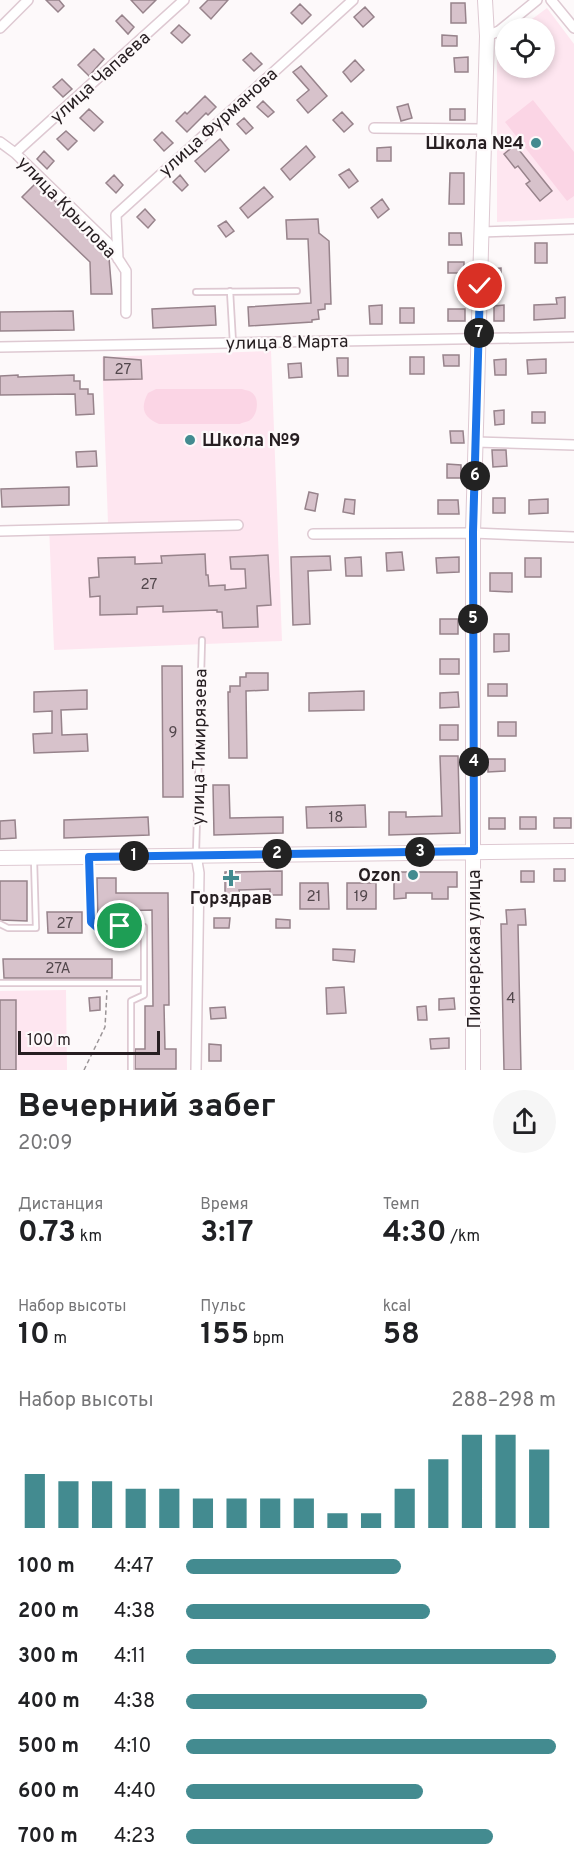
<!DOCTYPE html>
<html lang="ru">
<head>
<meta charset="utf-8">
<style>
  :root { --surface:#fff; --page:#f6f6f6; --text:#202124; --muted:#757577; --accent:#438b90 }
  body { margin:0; font-family:Overpass,sans-serif; background:var(--page); color:var(--text); height:100vh; display:flex; flex-direction:column; font-size:22px; white-space:nowrap }
  * { box-sizing:border-box; margin:0 }
  p { font-size:20px; color:var(--muted) }
  .icon { flex:none; width:33px; height:33px; fill:none; stroke:currentColor; stroke-width:2; stroke-linecap:round; stroke-linejoin:round }
  .map { position:relative; height:1070px; overflow:hidden }
  .details { display:flex; flex-direction:column; background:var(--surface); flex:1 }
  .details>* { flex:none }
  .tools { position:absolute; left:495px; top:18px; display:grid; gap:12px }
  .tools a { display:grid; place-items:center; width:60px; height:60px; border-radius:50%; background:var(--surface); box-shadow:0 3px 9px #0003; font-size:30px }
  .scale { position:absolute; left:18px; bottom:15px; width:142px; box-sizing:border-box; padding-left:6px; border:3px solid #261e21; border-top:0; font-size:16px; line-height:21px; white-space:nowrap; color:#261e21; -webkit-text-stroke:4px #fdf9fa; paint-order:stroke }
  .pin { position:absolute; display:grid; place-items:center; width:51px; height:51px; color:#fff; margin:-26px; border:3px solid #fff; border-radius:50%; box-shadow:0 2px 6px #0007 }
  .km { position:absolute; width:30px; height:30px; margin:-15px; border-radius:50%; background:#222; color:#fff; font-size:16px; line-height:30px; text-align:center }
  .round { display:grid; place-items:center; flex:none; width:63px; height:63px; border-radius:32px; background:var(--page) }
  .head { display:flex; align-items:center; justify-content:space-between; height:102px; padding:0 18px }
  h1 { font-size:33px; font-weight:700; line-height:45px }
  .stats { display:grid; grid-template-columns:repeat(3,1fr); gap:9px; height:102px; padding:6px 18px }
  .stats div { display:grid; align-content:center }
  .stats b { font-size:30px; font-weight:700 }
  .stats small { font-size:16px; font-weight:400 }
  .stats p { font-size:16px }
  .chart { height:168px; padding:12px 18px }
  .chart p { display:flex; justify-content:space-between }
  .chart svg { width:100%; height:108px; margin-top:6px; stroke:var(--accent); stroke-width:6 }
  ul { padding:0 18px; list-style:none; font-size:20px }
  li { display:grid; grid-template-columns:96px 72px 1fr; align-items:center; height:45px }
  li i { height:15px; border-radius:8px; background:var(--accent) }
  .map>svg:first-child { display:block }
  .built { fill:#fee6f0 }
  .green { fill:#fbd5e5 }
  .building { fill:#d7c2cb; stroke:#97838b; stroke-width:1.5 }
  .lines { fill:none; stroke-linecap:round; stroke-linejoin:round }
  .lane-casing { stroke:#dec9d2; stroke-width:8 }
  .street-casing { stroke:#dec9d2; stroke-width:12 }
  .secondary-casing { stroke:#dec9d2; stroke-width:16 }
  .path { stroke:#9b9597; stroke-width:1.5; stroke-dasharray:4.5 3; stroke-linecap:butt }
  .lane { stroke:#fff; stroke-width:4.5 }
  .street { stroke:#fff; stroke-width:9 }
  .secondary { stroke:#fff; stroke-width:14 }
  .route-casing { stroke:#fff; stroke-width:12 }
  .route { stroke:#1a73e8; stroke-width:8 }
  .poi-dot { fill:#438b90; stroke:#fdf9fa; stroke-width:2 }
  .labels { text-anchor:middle; stroke-width:4.5; stroke-linejoin:round; paint-order:stroke }
  .number-label { font-size:15px; fill:#52474c }
  .street-label { font-size:18px; fill:#261e21; stroke:#fdf9fa }
  .poi-label { font-size:18px; font-weight:bold; fill:#261e21; stroke:#fdf9fa; text-anchor:end }
</style>
</head>
<body>
<div class="map">
<svg width="574" height="1070" viewBox="0 0 574 1070">
  <rect width="100%" height="100%" fill="#fdf9fa"/>
  <path class="built" d="M 547,8 L 574,44 L 574,218 L 497,222 L 497,45 L 505,39 L 506,68 L 544,68 L 544,28 L 520,28 Z
    M 271,351 L 282,641 L 54,650 L 49,526 L 108,523 L 102,357 Z
    M 66,990 L 67,1070 L 0,1070 L 0,991 Z"/>
  <path class="green" d="M 533,100 L 574,152 L 574,196 L 567,201 L 505,122 Z
    M 156,389 L 241,389 C 242,389 250,391 251,392 C 260,397 258,415 250,420 C 250,421 241,423 240,424 L 159,424 C 143,417 140,408 148,393 Z"/>
  <path class="building" d="M 46,0 L 59,0 L 64,6 L 58,12 Z
    M 131,0 L 156,0 L 143,13 Z
    M 208,0 L 228,0 L 211,19 L 200,8 Z
    M 451,3 L 465,3 L 466,23 L 451,23 Z
    M 300,4 L 311,15 L 302,24 L 291,13 Z
    M 365,7 L 374,17 L 363,27 L 354,17 Z
    M 122,15 L 134,27 L 128,34 L 116,21 Z
    M 179,25 L 190,35 L 182,43 L 171,33 Z
    M 442,35 L 457,36 L 457,46 L 442,46 Z
    M 94,49 L 104,59 L 89,76 L 78,65 Z
    M 251,53 L 262,64 L 254,71 L 243,60 Z
    M 468,57 L 468,72 L 455,72 L 454,58 Z
    M 355,60 L 364,70 L 351,82 L 343,72 Z
    M 301,66 L 327,96 L 308,113 L 297,100 L 309,90 L 293,72 Z
    M 62,79 L 72,89 L 63,97 L 53,87 Z
    M 205,96 L 216,107 L 208,115 L 206,113 L 187,132 L 176,121 L 185,112 L 187,114 Z
    M 263,101 L 274,112 L 268,117 L 257,107 Z
    M 408,104 L 412,118 L 401,121 L 397,107 Z
    M 89,109 L 103,122 L 94,131 L 80,118 Z
    M 450,109 L 465,109 L 465,120 L 450,120 Z
    M 342,112 L 353,124 L 344,132 L 333,120 Z
    M 244,118 L 253,128 L 246,134 L 237,124 Z
    M 66,131 L 77,141 L 68,150 L 57,139 Z
    M 162,132 L 173,143 L 164,151 L 154,140 Z
    M 220,139 L 229,150 L 205,172 L 195,161 Z
    M 515,145 L 552,191 L 540,201 L 526,184 L 530,181 L 518,166 L 515,168 L 504,154 Z
    M 306,146 L 315,157 L 290,180 L 281,169 Z
    M 391,147 L 391,161 L 377,161 L 377,148 Z
    M 44,151 L 54,161 L 47,169 L 37,159 Z
    M 349,169 L 358,181 L 349,188 L 339,175 Z
    M 450,173 L 464,173 L 464,204 L 449,204 Z
    M 114,175 L 123,185 L 116,193 L 106,183 Z
    M 180,175 L 188,185 L 182,191 L 173,182 Z
    M 36,183 L 103,247 L 109,258 L 112,294 L 91,294 L 90,262 L 22,197 Z
    M 264,187 L 273,197 L 248,218 L 240,208 Z
    M 382,199 L 389,209 L 378,218 L 371,208 Z
    M 145,209 L 155,220 L 148,228 L 137,217 Z
    M 318,219 L 319,233 L 329,241 L 331,304 L 325,304 L 325,309 L 318,310 L 319,319 L 312,320 L 312,322 L 249,326 L 248,307 L 311,303 L 308,239 L 287,239 L 286,220 Z
    M 226,221 L 234,231 L 226,237 L 218,226 Z
    M 449,233 L 461,233 L 462,245 L 449,245 Z
    M 535,243 L 547,243 L 547,263 L 535,263 Z
    M 448,262 L 464,262 L 464,273 L 448,273 Z
    M 501,268 L 501,281 L 490,282 L 489,269 Z
    M 565,297 L 565,318 L 534,320 L 534,305 L 557,304 L 556,298 Z
    M 382,305 L 382,324 L 370,324 L 369,306 Z
    M 504,305 L 504,321 L 494,321 L 494,306 Z
    M 215,306 L 216,325 L 153,328 L 152,309 Z
    M 400,308 L 414,308 L 414,323 L 400,323 Z
    M 448,309 L 465,309 L 465,321 L 448,321 Z
    M 73,311 L 74,330 L 0,331 L 0,312 Z
    M 443,355 L 459,355 L 459,366 L 444,366 Z
    M 104,357 L 141,360 L 142,379 L 104,380 Z
    M 410,357 L 424,357 L 424,374 L 410,374 Z
    M 337,358 L 348,358 L 348,376 L 338,376 Z
    M 506,359 L 506,375 L 495,375 L 494,360 Z
    M 546,359 L 546,373 L 528,374 L 527,360 Z
    M 301,363 L 302,377 L 289,378 L 288,364 Z
    M 18,375 L 18,377 L 74,375 L 74,381 L 80,381 L 80,389 L 88,389 L 88,394 L 93,394 L 94,414 L 76,415 L 75,394 L 0,395 L 0,376 Z
    M 504,410 L 504,424 L 495,425 L 494,411 Z
    M 532,412 L 545,412 L 545,423 L 532,423 Z
    M 450,431 L 463,431 L 464,443 L 451,443 Z
    M 492,450 L 506,450 L 507,466 L 493,467 Z
    M 96,451 L 97,466 L 77,467 L 76,452 Z
    M 447,464 L 461,465 L 461,478 L 447,478 Z
    M 69,487 L 69,505 L 2,507 L 1,489 Z
    M 309,492 L 318,494 L 315,511 L 305,509 Z
    M 493,498 L 505,498 L 505,513 L 493,513 Z
    M 345,499 L 355,500 L 354,514 L 343,512 Z
    M 548,499 L 548,513 L 529,514 L 529,500 Z
    M 438,500 L 458,500 L 459,514 L 438,514 Z
    M 402,552 L 404,570 L 387,571 L 386,553 Z
    M 205,554 L 206,575 L 208,575 L 209,586 L 225,585 L 225,590 L 246,588 L 245,569 L 231,569 L 230,557 L 268,555 L 271,605 L 257,606 L 258,627 L 223,628 L 222,612 L 217,612 L 217,610 L 163,612 L 163,606 L 137,607 L 137,614 L 100,615 L 100,596 L 90,597 L 89,578 L 99,577 L 98,558 L 135,557 L 135,564 L 162,563 L 161,556 Z
    M 330,556 L 331,570 L 308,571 L 310,624 L 293,625 L 291,557 Z
    M 361,557 L 362,576 L 346,576 L 345,558 Z
    M 459,557 L 459,572 L 437,573 L 436,558 Z
    M 525,558 L 541,558 L 541,577 L 525,577 Z
    M 490,573 L 512,573 L 512,592 L 490,591 Z
    M 440,619 L 458,619 L 458,634 L 440,634 Z
    M 494,634 L 509,634 L 509,651 L 494,652 Z
    M 440,659 L 459,659 L 459,674 L 440,674 Z
    M 162,666 L 182,666 L 183,797 L 163,797 Z
    M 246,673 L 268,673 L 268,690 L 246,691 L 247,758 L 229,758 L 228,692 L 230,692 L 230,686 L 240,686 L 240,677 L 246,677 Z
    M 488,684 L 507,684 L 507,696 L 488,696 Z
    M 87,690 L 87,709 L 61,710 L 62,735 L 87,734 L 88,751 L 34,753 L 33,734 L 52,733 L 52,711 L 34,712 L 34,692 Z
    M 364,691 L 364,710 L 309,711 L 309,693 Z
    M 458,692 L 459,707 L 440,708 L 440,693 Z
    M 498,722 L 516,722 L 516,736 L 498,736 Z
    M 440,725 L 458,725 L 458,740 L 440,740 Z
    M 440,756 L 458,756 L 460,833 L 389,835 L 389,812 L 406,812 L 406,817 L 442,816 Z
    M 488,759 L 505,759 L 505,771 L 488,772 Z
    M 213,785 L 229,785 L 230,818 L 283,817 L 283,833 L 214,835 Z
    M 365,805 L 366,827 L 307,828 L 306,807 Z
    M 148,817 L 149,835 L 64,838 L 64,820 Z
    M 520,817 L 536,817 L 536,829 L 520,829 Z
    M 489,818 L 505,818 L 505,829 L 489,829 Z
    M 554,818 L 571,818 L 571,828 L 554,828 Z
    M 15,820 L 16,838 L 0,839 L 0,821 Z
    M 554,869 L 565,869 L 565,881 L 554,881 Z
    M 282,871 L 282,895 L 270,895 L 270,889 L 239,890 L 240,896 L 225,896 L 225,872 Z
    M 521,871 L 534,871 L 534,882 L 521,882 Z
    M 394,872 L 457,872 L 457,887 L 448,887 L 448,899 L 432,899 L 432,893 L 406,893 L 406,898 L 394,899 Z
    M 97,878 L 116,878 L 116,893 L 168,893 L 169,1005 L 164,1005 L 165,1049 L 176,1049 L 176,1069 L 135,1069 L 135,1049 L 145,1049 L 145,1006 L 153,1006 L 152,910 L 116,911 L 117,921 L 98,922 Z
    M 0,881 L 27,881 L 27,921 L 0,920 Z
    M 300,883 L 328,883 L 329,909 L 300,909 Z
    M 347,883 L 376,883 L 376,909 L 347,909 Z
    M 525,909 L 526,925 L 518,925 L 521,1070 L 504,1070 L 501,924 L 507,924 L 506,910 Z
    M 47,912 L 82,912 L 82,933 L 48,933 Z
    M 214,918 L 230,918 L 229,928 L 214,928 Z
    M 276,919 L 290,920 L 290,928 L 276,928 Z
    M 333,949 L 355,950 L 354,962 L 333,960 Z
    M 3,959 L 112,959 L 112,978 L 4,978 Z
    M 344,987 L 346,1013 L 327,1014 L 326,988 Z
    M 100,997 L 100,1010 L 90,1011 L 89,998 Z
    M 454,998 L 455,1009 L 439,1010 L 439,999 Z
    M 0,1000 L 16,1000 L 16,1070 L 0,1070 Z
    M 426,1006 L 427,1020 L 418,1020 L 417,1007 Z
    M 225,1007 L 226,1018 L 211,1019 L 210,1008 Z
    M 449,1038 L 449,1048 L 431,1049 L 430,1039 Z
    M 209,1044 L 221,1045 L 221,1061 L 209,1061 Z"/>
  <g class="lines">
    <defs>
      <path id="lane" d="M 230,291 L 233,343
        M 196,292 L 297,291
        M 196,853 L 202,640
        M 89,858 L 91,922 L 100,930 L 120,926 L 144,927 L 144,995 L 131,1001 L 131,1070
        M 0,924 L 8,928 L 36,928 L 34,860
        M 0,983 L 144,983"/>
      <path id="street" d="M 551,0 L 574,28
        M 0,28 L 28,0
        M 487,36 L 499,31 L 537,0
        M 374,128 L 484,129
        M 0,142 L 15,153 L 108,243 L 126,271 L 126,313
        M 15,153 L 184,0
        M 481,232 L 574,229
        M 118,259 L 116,215 L 353,0
        M 0,347 L 574,337
        M 476,442 L 574,445
        M 0,531 L 238,525
        M 313,534 L 473,533 L 574,537
        M 196,855 L 199,873 L 196,1070"/>
      <path id="secondary" d="M 0,858 L 574,851
        M 473,1070 L 473,533 L 487,36 L 485,0"/>
    </defs>
    <use href="#lane" class="lane-casing"/>
    <use href="#street" class="street-casing"/>
    <use href="#secondary" class="secondary-casing"/>
    <path class="path" d="M 84,1070 L 105,1027 L 107,990"/>
    <use href="#lane" class="lane"/>
    <use href="#street" class="street"/>
    <use href="#secondary" class="secondary"/>
  </g>
  <g class="lines">
    <defs>
      <path id="route" d="M 120,926 L 100,930 L 91,922 L 89,857 L 474,851 L 473,532 L 480,286"/>
    </defs>
    <use href="#route" class="route-casing"/>
    <use href="#route" class="route"/>
  </g>
  <g class="poi-dot">
    <circle cx="536" cy="143" r="6"/>
    <circle cx="190" cy="440" r="6"/>
    <circle cx="413" cy="875" r="6"/>
    <path d="M228 869h6v6h6v6h-6v6h-6v-6h-6v-6h6z"/>
  </g>
  <g class="labels">
    <g class="number-label">
      <text x="123" y="374">27</text>
      <text x="149" y="589">27</text>
      <text x="173" y="737">9</text>
      <text x="336" y="822">18</text>
      <text x="314" y="901">21</text>
      <text x="361" y="901">19</text>
      <text x="65" y="928">27</text>
      <text x="58" y="973">27А</text>
      <text x="511" y="1003">4</text>
    </g>
    <g class="street-label">
      <text transform="translate(100 77) rotate(-42)" y="6">улица Чапаева</text>
      <text transform="translate(218 122) rotate(-42)" y="6">улица Фурманова</text>
      <text transform="translate(67 207) rotate(46)" y="6">улица Крылова</text>
      <text transform="translate(287 342) rotate(-1)" y="6">улица 8 Марта</text>
      <text transform="translate(199 747) rotate(-89)" y="6">улица Тимирязева</text>
      <text transform="translate(474 949) rotate(-90)" y="6">Пионерская улица</text>
    </g>
    <g class="poi-label">
      <text x="524" y="149">Школа №4</text>
      <text x="202" y="446" text-anchor="start">Школа №9</text>
      <text x="401" y="881">Ozon</text>
      <text x="231" y="904" text-anchor="middle">Горздрав</text>
    </g>
  </g>
</svg>
<div class="tools">
<a><svg class="icon" aria-label="locate" viewBox="0 0 24 24"><circle cx="12" cy="12" r="6"/><path d="M12 2v4M12 18v4M2 12h4M18 12h4"/></svg></a>
</div>
<div class="scale">100 m</div>
<div class="pin" style="left:120px;top:926px;background:#1e9e55"><svg class="icon" aria-label="arrive" viewBox="0 0 24 24"><path d="M6 21V4h12l-3 4 3 4H6"/></svg></div>
<div class="pin" style="left:480px;top:286px;background:#d93025"><svg class="icon" aria-label="check" viewBox="0 0 24 24"><path d="M5 12l5 5 9-10"/></svg></div>
<b class="km" style="left:134px;top:856px">1</b>
<b class="km" style="left:277px;top:854px">2</b>
<b class="km" style="left:420px;top:852px">3</b>
<b class="km" style="left:474px;top:762px">4</b>
<b class="km" style="left:473px;top:619px">5</b>
<b class="km" style="left:475px;top:476px">6</b>
<b class="km" style="left:479px;top:333px">7</b>
</div>
<section class="details">
<div class="head"><div><h1>Вечерний забег</h1><p>20:09</p></div><a class="round"><svg class="icon" aria-label="share" viewBox="0 0 24 24"><path d="M12 15V3M7 8l5-5 5 5M5 13v7h14v-7"/></svg></a></div>
<div class="stats">
<div><p>Дистанция</p><b>0.73<small> km</small></b></div>
<div><p>Время</p><b>3:17</b></div>
<div><p>Темп</p><b>4:30<small> /km</small></b></div>
</div>
<div class="stats">
<div><p>Набор высоты</p><b>10<small> m</small></b></div>
<div><p>Пульс</p><b>155<small> bpm</small></b></div>
<div><p>kcal</p><b>58</b></div>
</div>
<div class="chart"><p><span>Набор высоты</span>288–298 m</p>
<svg viewBox="0 0 160 44" preserveAspectRatio="none"><path d="M5 44V22M15 44V25M25 44V25M35 44V28M45 44V28M55 44V32M65 44V32M75 44V32M85 44V32M95 44V38M105 44V38M115 44V28M125 44V16M135 44V6M145 44V6M155 44V12"/></svg>
</div>
<ul>
<li><b>100 m</b>4:47<i style="width:58%"></i></li>
<li><b>200 m</b>4:38<i style="width:66%"></i></li>
<li><b>300 m</b>4:11<i style="width:100%"></i></li>
<li><b>400 m</b>4:38<i style="width:65%"></i></li>
<li><b>500 m</b>4:10<i style="width:100%"></i></li>
<li><b>600 m</b>4:40<i style="width:64%"></i></li>
<li><b>700 m</b>4:23<i style="width:83%"></i></li>
</ul>
</section>
</body>
</html>
